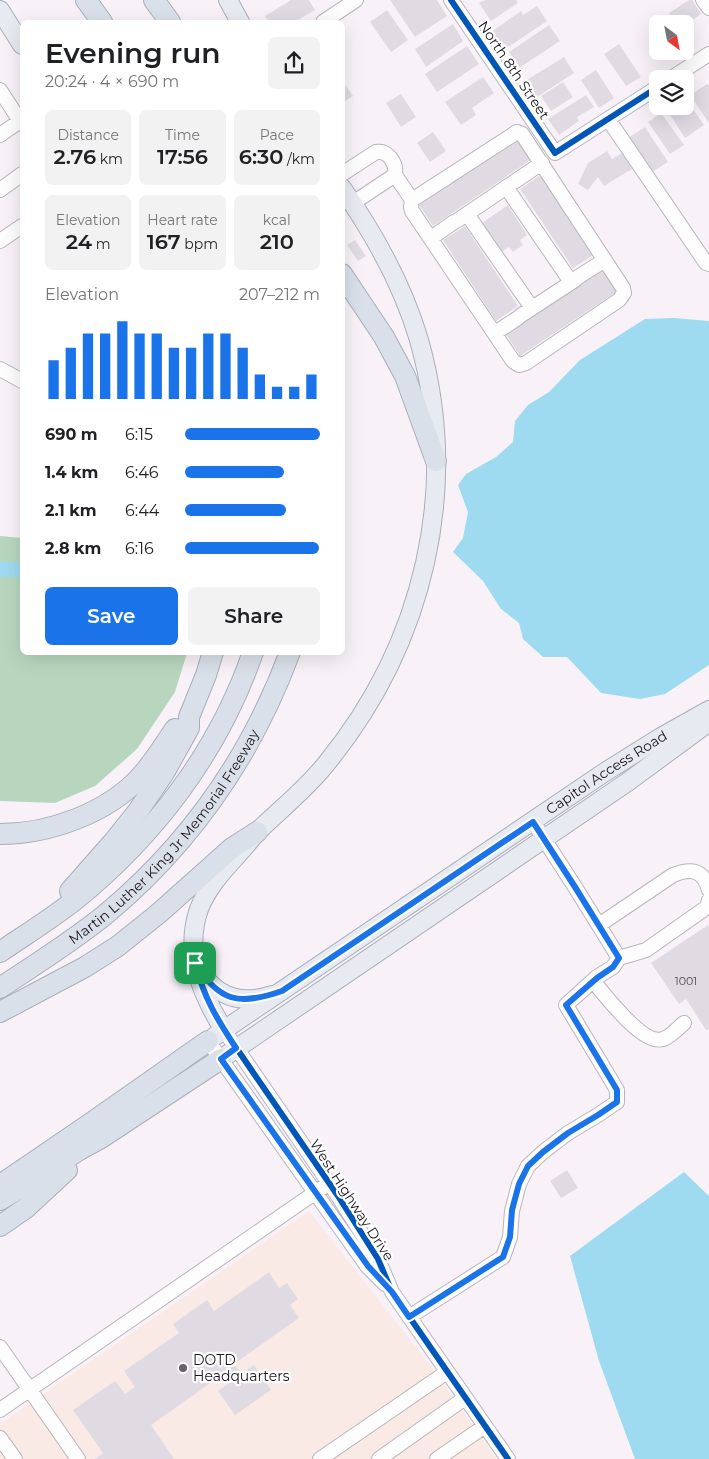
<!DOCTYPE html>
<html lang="en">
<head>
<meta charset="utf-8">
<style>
  :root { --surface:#fff; --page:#f2f2f2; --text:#202124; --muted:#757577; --accent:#1a73e8 }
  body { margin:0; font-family:Montserrat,sans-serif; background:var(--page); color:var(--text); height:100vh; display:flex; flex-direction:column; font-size:19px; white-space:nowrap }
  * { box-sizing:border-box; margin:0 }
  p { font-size:16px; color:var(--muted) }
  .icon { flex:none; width:28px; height:28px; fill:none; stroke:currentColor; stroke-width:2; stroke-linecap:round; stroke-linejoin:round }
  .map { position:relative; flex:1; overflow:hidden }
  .details { position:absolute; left:20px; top:20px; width:325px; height:635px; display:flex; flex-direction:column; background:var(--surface); border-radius:8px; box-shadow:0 5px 20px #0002 }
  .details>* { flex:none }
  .needle { width:32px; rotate:148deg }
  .buttons { position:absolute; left:649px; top:15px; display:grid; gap:10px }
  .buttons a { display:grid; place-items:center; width:45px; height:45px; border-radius:8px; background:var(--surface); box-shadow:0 5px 20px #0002; font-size:25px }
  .pin { position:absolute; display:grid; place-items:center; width:42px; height:42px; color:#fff; margin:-21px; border-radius:10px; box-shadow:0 2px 8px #0006 }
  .round { display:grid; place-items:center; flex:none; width:52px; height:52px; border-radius:8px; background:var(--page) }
  .headline { display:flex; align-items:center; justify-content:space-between; height:85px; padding:0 25px }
  h1 { font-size:28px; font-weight:600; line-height:38px }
  .metrics { display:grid; grid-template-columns:repeat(3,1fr); gap:8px; height:85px; padding:5px 25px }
  .metrics div { display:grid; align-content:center; border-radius:8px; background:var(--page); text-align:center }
  .metrics b { font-size:21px; font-weight:600 }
  .metrics small { font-size:14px; font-weight:400 }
  .metrics p { font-size:14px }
  .chart { height:140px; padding:10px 25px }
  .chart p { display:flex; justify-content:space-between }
  .chart svg { width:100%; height:90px; margin-top:5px; stroke:var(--accent); stroke-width:6 }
  .primary-button { display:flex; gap:10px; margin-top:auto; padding:10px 25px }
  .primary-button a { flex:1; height:58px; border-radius:8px; background:var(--accent); color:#fff; font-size:20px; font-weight:600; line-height:58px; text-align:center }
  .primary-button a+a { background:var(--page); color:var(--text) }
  ul { padding:0 25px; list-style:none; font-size:16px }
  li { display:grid; grid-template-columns:80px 60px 1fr; align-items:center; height:38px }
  li i { height:12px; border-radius:6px; background:var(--accent) }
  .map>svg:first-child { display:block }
  .commercial { fill:#f9eae6 }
  .forest { fill:#b8d6be }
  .water { fill:#9edaf0 }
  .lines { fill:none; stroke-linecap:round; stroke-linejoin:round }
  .canal { stroke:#9edaf0; stroke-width:15 }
  .building { fill:#e0dbe3 }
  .minor-casing { stroke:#b9b4ba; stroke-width:16 }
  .major-casing { stroke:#a8aeba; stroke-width:20 }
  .highway-casing { stroke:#a8aeba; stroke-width:22 }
  .minor { stroke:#fefdfe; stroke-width:14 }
  .major { stroke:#e7ebf1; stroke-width:18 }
  .highway { stroke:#d9e0e9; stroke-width:20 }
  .cycleway-casing { stroke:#fff; stroke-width:9 }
  .cycleway { stroke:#0057b8; stroke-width:6 }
  .route-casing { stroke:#fff; stroke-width:10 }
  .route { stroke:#1a73e8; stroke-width:6 }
  .poi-dot { fill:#69626a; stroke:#fff; stroke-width:2 }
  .labels { text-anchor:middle; stroke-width:4.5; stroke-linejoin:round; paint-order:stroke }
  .number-label { font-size:11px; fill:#4f4850 }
  .street-label { font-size:14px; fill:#1c151d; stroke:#fff }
  .poi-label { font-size:14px; fill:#1c151d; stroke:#fff; text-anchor:start }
</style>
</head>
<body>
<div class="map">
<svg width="709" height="1459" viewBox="0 0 709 1459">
  <rect width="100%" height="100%" fill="#f8f2f8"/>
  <path class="commercial" d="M 309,1211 L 426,1360 L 497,1459 L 0,1459 L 0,1424 Z"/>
  <path class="forest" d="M 0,536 L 22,538 L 22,652 L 187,653 L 175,692 L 137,749 L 95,786 L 55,803 L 0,801 Z"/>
  <path class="water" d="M 674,318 L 709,321 L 709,665 L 665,694 L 640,699 L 601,693 L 567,657 L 543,657 L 523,639 L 519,623 L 501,609 L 483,581 L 453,552 L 463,538 L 468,512 L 458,485 L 466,474 L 496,457 L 513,442 L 515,421 L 528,405 L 549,392 L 580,360 L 645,319 Z
    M 684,1172 L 709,1196 L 709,1459 L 635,1459 L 599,1361 L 570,1256 Z"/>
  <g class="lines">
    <path class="canal" d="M 0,569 L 22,570"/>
  </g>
  <path class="building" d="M 291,0 L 309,0 L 315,10 L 294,22 L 269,22 L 265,16 Z
    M 390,0 L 437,0 L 447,16 L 415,37 Z
    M 485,0 L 516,0 L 518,3 L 491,21 L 479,3 Z
    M 689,0 L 692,0 L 701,14 L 685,25 L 676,24 L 669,13 Z
    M 537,6 L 547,21 L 504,50 L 491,32 L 521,11 L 523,15 Z
    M 387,10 L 408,40 L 391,52 L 370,22 Z
    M 453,24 L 463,41 L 426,67 L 415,49 Z
    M 549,25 L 560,41 L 519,68 L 509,52 Z
    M 619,44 L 641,77 L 626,86 L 604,54 Z
    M 467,46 L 479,64 L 437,92 L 425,74 Z
    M 564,57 L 574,73 L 537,97 L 525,81 Z
    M 596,70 L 614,98 L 599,108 L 581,80 Z
    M 483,77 L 494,93 L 472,108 L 476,115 L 461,125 L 445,102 Z
    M 342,80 L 353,96 L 342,103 Z
    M 563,82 L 573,97 L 551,111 L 541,96 Z
    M 707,84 L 709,86 L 709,123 L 690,95 Z
    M 401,94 L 416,117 L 401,127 L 386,103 Z
    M 586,95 L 594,107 L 577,117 L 579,121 L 559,135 L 548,119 Z
    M 685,98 L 704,125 L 685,138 L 667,110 L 673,106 L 685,106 Z
    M 661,113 L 684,145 L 670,154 L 648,122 Z
    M 645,127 L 668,162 L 652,172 L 628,138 Z
    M 433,132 L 446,151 L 430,162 L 417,143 Z
    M 518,138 L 532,159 L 433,226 L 419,205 Z
    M 607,151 L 612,159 L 622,153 L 632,169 L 604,186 L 598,177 L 588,190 L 578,184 L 588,163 Z
    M 542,174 L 595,254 L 573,268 L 520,189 Z
    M 508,205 L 527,235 L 520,240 L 523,245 L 513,252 L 509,247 L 501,252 L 482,223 Z
    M 465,226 L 518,306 L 496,321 L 443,240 Z
    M 355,240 L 366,256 L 358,261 L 347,245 Z
    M 605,268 L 619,290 L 520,356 L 506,334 Z
    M 708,925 L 709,927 L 709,1029 L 706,1030 L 686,999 L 679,1004 L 651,963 Z
    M 567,1170 L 578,1188 L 561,1198 L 550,1181 Z
    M 269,1272 L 279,1288 L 287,1283 L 298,1299 L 290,1305 L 299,1318 L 234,1364 L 241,1374 L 254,1365 L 271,1390 L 235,1415 L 218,1391 L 228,1384 L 222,1375 L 151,1425 L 174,1459 L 95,1459 L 103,1453 L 73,1410 L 115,1381 L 125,1394 L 135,1387 L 124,1371 L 179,1333 L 173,1324 L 207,1300 L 214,1311 Z"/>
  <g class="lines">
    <defs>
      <path id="minor" d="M 451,0 L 555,153 L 658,87
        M 703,0 L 709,8
        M 323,22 L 356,0
        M 670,79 L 709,54
        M 0,90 L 22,124
        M 608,119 L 706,263 L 709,264
        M 517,132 L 522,134 L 623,288 L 624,293 L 619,300 L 526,363 L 519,365 L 513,361 L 412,211 L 411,207 L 412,200 Z
        M 0,135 L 20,121
        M 342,174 L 376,152 C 388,150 397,163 395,175 L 353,203
        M 395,175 L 412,200
        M 514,182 L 542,163
        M 506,187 L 571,282
        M 0,190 L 22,174
        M 467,214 L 532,308
        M 458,220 L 511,184
        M 431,238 L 454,222
        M 0,241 L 22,226
        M 578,277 L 605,260
        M 520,316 L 575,280
        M 495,333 L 518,318
        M 0,369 L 22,381
        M 599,925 L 673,875 C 691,868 703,869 709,890
        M 619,958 L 646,950 L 707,907 L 709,900
        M 593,981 C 605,995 643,1046 663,1039 C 670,1037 678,1028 684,1023
        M 224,1030 L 338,1196 L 378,1259 L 392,1292 L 508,1459
        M 208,1041 L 367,1266 L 385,1284
        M 409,1317 L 503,1257 L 510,1237 L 512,1211 L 519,1184 L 528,1166 L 543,1152 L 568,1133 L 598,1115 L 617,1102 L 617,1090 L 566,1005 L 597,977 L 613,967 L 619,958 L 575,887 L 533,822
        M 0,1347 L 78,1459
        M 0,1410 L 329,1183
        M 0,1438 L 15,1459
        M 320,1459 L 447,1372
        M 379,1459 L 465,1398
        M 437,1459 L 485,1426"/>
      <g id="major">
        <path d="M 228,0 L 240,22"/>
        <path d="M 0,10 L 22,45"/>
        <path d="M 200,970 C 216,997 242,1005 272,995"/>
        <path d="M 224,1030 C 201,994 184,952 199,909 C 208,886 224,870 240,852 C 247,845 252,837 259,830 C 282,808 306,789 326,764 C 424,644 461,489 419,340 C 403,286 375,235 342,188"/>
        <path id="s1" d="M 215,1036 L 605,772 L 661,737 L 709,710"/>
        <path d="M 221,1059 L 629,781 L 709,722"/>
      </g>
      <g id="highway">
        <path d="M 86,0 L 102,22"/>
        <path d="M 154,0 L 170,22"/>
        <path d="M 342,274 L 384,337 L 405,376 L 436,461"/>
        <path d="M 0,834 C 49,834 108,813 141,776 C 154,762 164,745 175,729"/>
        <path d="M 70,891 L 114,841 L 138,811 L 164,773 L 189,728 L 189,717 L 206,675 L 213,652"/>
        <path d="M 0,952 C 25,935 51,919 75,900 C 155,835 219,751 253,652"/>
        <path id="s2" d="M 0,988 C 36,964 73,941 106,914 C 191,843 251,757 290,652"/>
        <path d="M 0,1012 L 85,967 L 118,946 L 158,914 L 232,848 L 257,832"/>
        <path d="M 0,1185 L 88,1125 L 208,1041"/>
        <path d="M 0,1200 L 22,1187 L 79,1150 L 101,1138 L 221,1059"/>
        <path d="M 0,1226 L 26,1208 L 67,1170"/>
      </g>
    </defs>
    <use href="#minor" class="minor-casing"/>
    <use href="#major" class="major-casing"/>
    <use href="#highway" class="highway-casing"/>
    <use href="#minor" class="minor"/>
    <use href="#major" class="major"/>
    <use href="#highway" class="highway"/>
    <defs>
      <path id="cycleway" d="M 451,0 L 555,153 L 658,87
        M 224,1030 L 338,1196 L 378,1259 L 392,1292 L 508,1459"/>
    </defs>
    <use href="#cycleway" class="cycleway-casing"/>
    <use href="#cycleway" class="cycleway"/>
  </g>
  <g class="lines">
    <defs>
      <path id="route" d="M 533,822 L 575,887 L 619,958 L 613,967 L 597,978 L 566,1005 L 617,1090 L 617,1102 L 598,1115 L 568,1133 L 543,1152 L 528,1166 L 519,1184 L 512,1210 L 510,1237 L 503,1257 L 409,1317 L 392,1292 L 368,1266 L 221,1059 L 236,1048 C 217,1019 204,998 195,963 C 219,1002 239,1006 282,991 Z"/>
    </defs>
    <use href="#route" class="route-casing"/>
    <use href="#route" class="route"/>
  </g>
  <circle class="poi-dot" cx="183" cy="1368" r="5"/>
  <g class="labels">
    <g class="number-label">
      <text x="686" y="985">1001</text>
    </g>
    <g class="street-label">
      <text transform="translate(514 70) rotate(56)" y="5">North 8th Street</text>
      <text dy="5" stroke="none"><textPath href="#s1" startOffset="472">Capitol Access Road</textPath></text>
      <text dy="5" stroke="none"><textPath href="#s2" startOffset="226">Martin Luther King Jr Memorial Freeway</textPath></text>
      <text transform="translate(352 1200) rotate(57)" y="5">West Highway Drive</text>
    </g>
    <g class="poi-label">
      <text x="193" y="1365">DOTD<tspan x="193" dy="16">Headquarters</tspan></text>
    </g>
  </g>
</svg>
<div class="buttons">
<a><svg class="needle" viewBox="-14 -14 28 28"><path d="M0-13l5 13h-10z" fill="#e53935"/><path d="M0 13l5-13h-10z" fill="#757577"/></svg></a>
<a><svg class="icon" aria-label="layers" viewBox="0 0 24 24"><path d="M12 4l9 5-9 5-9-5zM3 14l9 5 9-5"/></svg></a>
</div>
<div class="pin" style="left:195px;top:963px;background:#1e9e55"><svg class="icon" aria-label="arrive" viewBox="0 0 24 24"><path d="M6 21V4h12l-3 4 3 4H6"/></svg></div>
<section class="details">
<div class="headline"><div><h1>Evening run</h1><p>20:24 · 4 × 690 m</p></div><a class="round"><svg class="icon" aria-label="share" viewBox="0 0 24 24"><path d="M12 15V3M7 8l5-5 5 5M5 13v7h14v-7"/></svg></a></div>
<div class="metrics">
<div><p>Distance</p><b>2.76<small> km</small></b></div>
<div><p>Time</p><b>17:56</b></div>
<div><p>Pace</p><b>6:30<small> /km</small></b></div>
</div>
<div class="metrics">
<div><p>Elevation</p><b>24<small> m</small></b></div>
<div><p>Heart rate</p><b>167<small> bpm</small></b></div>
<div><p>kcal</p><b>210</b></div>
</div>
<div class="chart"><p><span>Elevation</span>207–212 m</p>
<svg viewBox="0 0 160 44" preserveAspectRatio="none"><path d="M5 44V25M15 44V19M25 44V12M35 44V12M45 44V6M55 44V12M65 44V12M75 44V19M85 44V19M95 44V12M105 44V12M115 44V19M125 44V32M135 44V38M145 44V38M155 44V32"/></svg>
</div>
<ul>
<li><b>690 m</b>6:15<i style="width:100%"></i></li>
<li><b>1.4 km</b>6:46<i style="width:73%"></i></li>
<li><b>2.1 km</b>6:44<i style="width:75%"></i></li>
<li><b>2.8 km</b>6:16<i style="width:99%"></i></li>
</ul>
<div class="primary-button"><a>Save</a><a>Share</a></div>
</section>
</div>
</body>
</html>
